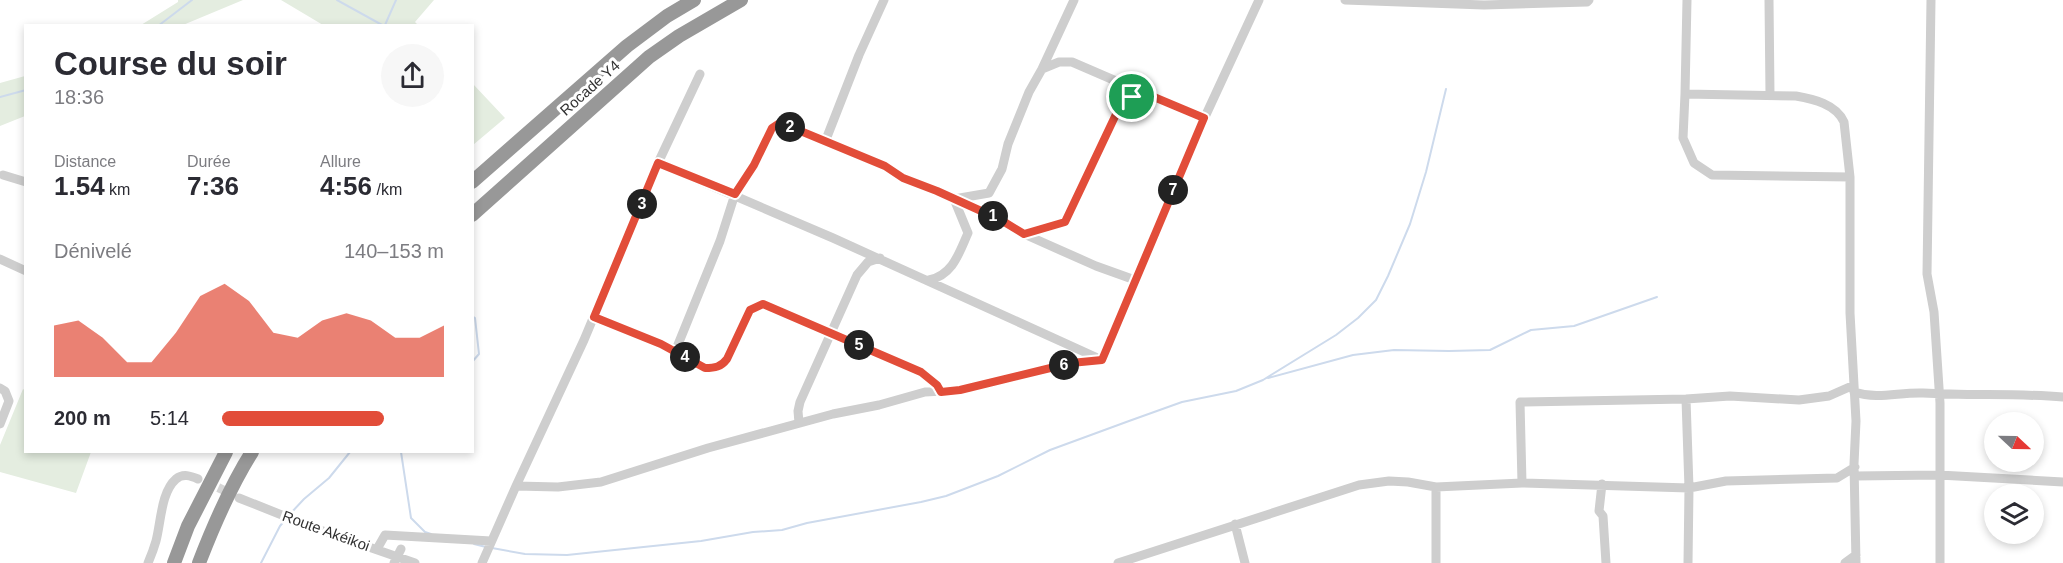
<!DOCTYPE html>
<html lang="fr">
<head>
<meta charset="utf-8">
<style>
  :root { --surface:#fff; --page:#f7f7f7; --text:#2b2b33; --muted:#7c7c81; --accent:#e24d39 }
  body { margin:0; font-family:Helvetica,sans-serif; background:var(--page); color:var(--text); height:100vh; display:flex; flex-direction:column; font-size:22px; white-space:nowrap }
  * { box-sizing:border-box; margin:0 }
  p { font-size:20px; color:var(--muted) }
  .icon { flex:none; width:33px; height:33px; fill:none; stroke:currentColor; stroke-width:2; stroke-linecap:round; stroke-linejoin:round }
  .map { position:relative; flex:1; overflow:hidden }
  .drawer { position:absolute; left:24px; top:24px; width:450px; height:429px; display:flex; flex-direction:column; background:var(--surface); border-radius:0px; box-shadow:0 3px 9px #0003 }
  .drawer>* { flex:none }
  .needle { width:39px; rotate:112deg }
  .tools { position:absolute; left:1984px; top:412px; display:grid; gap:12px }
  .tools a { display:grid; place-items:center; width:60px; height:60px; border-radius:50%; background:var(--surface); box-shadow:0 3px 9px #0003; font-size:30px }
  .pin { position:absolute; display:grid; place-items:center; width:51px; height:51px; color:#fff; margin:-26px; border:3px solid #fff; border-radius:50%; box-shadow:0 2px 6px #0007 }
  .km { position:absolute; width:30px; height:30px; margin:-15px; border-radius:50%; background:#222; color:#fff; font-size:16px; line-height:30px; text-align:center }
  .round { display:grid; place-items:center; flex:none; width:63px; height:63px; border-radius:32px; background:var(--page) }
  .headline { display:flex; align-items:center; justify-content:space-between; height:102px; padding:0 30px }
  h1 { font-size:33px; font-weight:600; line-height:45px }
  .stats { display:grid; grid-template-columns:repeat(3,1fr); gap:9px; height:102px; padding:6px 30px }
  .stats div { display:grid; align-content:center }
  .stats b { font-size:26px; font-weight:600 }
  .stats small { font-size:16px; font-weight:400 }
  .stats p { font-size:16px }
  .chart { height:168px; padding:12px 30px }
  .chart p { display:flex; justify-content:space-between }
  .chart svg { width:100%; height:108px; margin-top:6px; fill:var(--accent); opacity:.7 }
  ul { padding:0 30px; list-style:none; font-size:20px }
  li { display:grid; grid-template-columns:96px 72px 1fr; align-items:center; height:45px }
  li i { height:15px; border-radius:8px; background:var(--accent) }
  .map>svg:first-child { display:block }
  .green { fill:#e4ede0 }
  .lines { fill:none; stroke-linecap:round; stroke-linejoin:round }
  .stream { stroke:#cddaec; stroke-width:2 }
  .minor-tunnel { stroke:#d6d6d6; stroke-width:9; stroke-dasharray:9 4.5; stroke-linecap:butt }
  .minor { stroke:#cecece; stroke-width:9 }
  .highway { stroke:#989898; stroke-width:14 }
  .route-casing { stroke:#fff; stroke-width:12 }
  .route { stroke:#e24d39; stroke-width:8 }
  .labels { text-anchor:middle; stroke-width:6; stroke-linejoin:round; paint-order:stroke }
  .street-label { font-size:15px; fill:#313131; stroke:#fff }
</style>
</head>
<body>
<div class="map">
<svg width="2063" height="563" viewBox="0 0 2063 563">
  <rect width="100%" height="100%" fill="#fff"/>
  <path class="green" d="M 178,0 L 243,0 L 183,25 L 141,25 L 178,2 Z
    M 281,0 L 434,0 L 415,22 L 418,25 L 323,25 Z
    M 25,76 L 25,116 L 0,126 L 0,83 Z
    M 473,84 L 505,118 L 473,145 Z
    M 23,389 L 26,391 L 26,452 L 91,452 L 76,493 L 0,472 L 0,445 Z"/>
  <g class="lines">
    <path class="stream" d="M 337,0 L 384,26
      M 385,25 L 396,0
      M 158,26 L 192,0
      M 0,97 L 26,90
      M 472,316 L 475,318 L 479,354 L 472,362
      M 1268,378 L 1353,355 L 1394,350 L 1449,351 L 1490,350 L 1531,330 L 1574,326 L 1657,297
      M 401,452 L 411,518 L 425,532 L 431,534
      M 290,514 L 304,499 L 329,478 L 350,452
      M 474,544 L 486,547
      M 492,548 L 525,554 L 567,555 L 701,541 L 753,532 L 782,530 L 807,523 L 921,502 L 946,496 L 998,476 L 1050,450 L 1129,421 L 1182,402 L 1236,391 L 1263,380 L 1336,335 L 1358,318 L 1376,300 L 1388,276 L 1410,224 L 1426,172 L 1446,89
      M 261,563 L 280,526 L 286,519"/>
    <path class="minor-tunnel" d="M 206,482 L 234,495"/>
    <path class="minor" d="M 1345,0 L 1484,5 L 1587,2 L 1589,0
      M 1687,0 L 1685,94 L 1796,96 C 1813,99 1836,104 1844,122 L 1850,177 L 1850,313 L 1856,421 L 1854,464 L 1856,563
      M 1769,0 L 1770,94
      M 1931,0 L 1927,274 L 1934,312 L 1940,403 L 1940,563
      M 1042,69 L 1059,62 L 1072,62 L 1204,119
      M 1685,94 L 1683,138 L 1694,163 L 1712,175 L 1850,177
      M 825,142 L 859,55 L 884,0
      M 658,163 L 833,238 L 1102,360
      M 3,175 L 26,182
      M 1024,234 L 1065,223 L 1119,108 L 1125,100 L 1142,92
      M 0,259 L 26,271
      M 929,280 C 953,275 959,253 968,233 L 954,199 L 989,193 L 1002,169 L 1008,144 L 1029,92 L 1042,69 L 1074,0
      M 594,317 L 661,344 L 705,368 C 715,368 721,367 727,359 L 750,310 L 763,304 L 921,372 L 937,385 L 941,391
      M 675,352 L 720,241 L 735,194 L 754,165 L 772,128 L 778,124 L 786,125 L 885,166 L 903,178 L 937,191 L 1001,220 L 1024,234 L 1096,266 L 1135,280
      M 0,388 L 5,391 L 9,401 L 0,424
      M 1854,392 C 1879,400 1898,392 1923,393 C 1970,396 2016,393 2063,397
      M 1686,399 L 1689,488 L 1688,563
      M 799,423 L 798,411 L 800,402 L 857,275 L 868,262 L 880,258
      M 1855,476 L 1939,475 L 2063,482
      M 1522,483 L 1520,402 L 1686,399 L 1730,396 L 1799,400 L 1829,396 L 1854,385
      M 1602,484 L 1599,511 L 1603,516 L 1606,563
      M 516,486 L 558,487 L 601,482 L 708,448 L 833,414 L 879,405 L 925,392 L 960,390 L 1071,363 L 1102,360 L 1204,119 L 1259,0
      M 1436,487 L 1436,563
      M 239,498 L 317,529 L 415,563
      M 1235,524 L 1245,563
      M 377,549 L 385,535 L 491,541
      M 148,563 C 151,556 154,548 156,541 C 161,522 161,492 176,479 C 183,473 191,476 198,479
      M 394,563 L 401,549
      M 482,563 L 516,486 L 584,340 L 658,163 L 700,74
      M 1118,563 L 1359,485 L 1389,481 L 1408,482 L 1436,487 L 1522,483 L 1689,488 L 1726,481 L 1837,478 L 1855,467
      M 1845,563 L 1856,555"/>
    <path class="highway" d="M 472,182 L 627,46 L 667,16 L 694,0
      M 472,215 L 649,57 L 679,36 L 741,0
      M 174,563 L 188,526 L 226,452
      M 199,563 C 214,524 230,487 252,452"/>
  </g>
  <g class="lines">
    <defs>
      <path id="route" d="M 1142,92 L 1204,118 L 1102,360 L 1071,363 L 960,390 L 941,392 L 937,385 L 921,372 L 763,304 L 750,310 L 727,359 C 721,367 715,368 705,368 L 661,344 L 594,317 L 658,163 L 735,194 L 754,165 L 772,128 L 778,124 L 786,125 L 885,166 L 903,178 L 937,191 L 1001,220 L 1024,234 L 1065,222 L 1119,108 L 1125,100 Z"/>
    </defs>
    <use href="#route" class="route-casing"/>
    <use href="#route" class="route"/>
  </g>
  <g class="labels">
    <g class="street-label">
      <text transform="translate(590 88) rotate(-42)" y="5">Rocade Y4</text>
      <text transform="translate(326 531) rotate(20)" y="5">Route Akéikoi</text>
    </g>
  </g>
</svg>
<div class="tools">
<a><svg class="needle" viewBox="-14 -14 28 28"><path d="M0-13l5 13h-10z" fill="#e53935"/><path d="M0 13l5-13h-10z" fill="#7c7c81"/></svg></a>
<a><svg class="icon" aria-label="layers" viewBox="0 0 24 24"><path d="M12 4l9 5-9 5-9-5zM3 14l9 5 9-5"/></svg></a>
</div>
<div class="pin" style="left:1132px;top:97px;background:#1e9e55"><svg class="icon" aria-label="arrive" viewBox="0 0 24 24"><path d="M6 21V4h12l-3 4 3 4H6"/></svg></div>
<b class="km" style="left:993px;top:216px">1</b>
<b class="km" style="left:790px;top:127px">2</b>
<b class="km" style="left:642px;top:204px">3</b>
<b class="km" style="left:685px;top:357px">4</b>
<b class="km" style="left:859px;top:345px">5</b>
<b class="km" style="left:1064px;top:365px">6</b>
<b class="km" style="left:1173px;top:190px">7</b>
<section class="drawer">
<div class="headline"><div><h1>Course du soir</h1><p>18:36</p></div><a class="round"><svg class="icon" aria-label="share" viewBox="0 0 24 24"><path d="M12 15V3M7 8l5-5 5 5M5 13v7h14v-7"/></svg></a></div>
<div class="stats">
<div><p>Distance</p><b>1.54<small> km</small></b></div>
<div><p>Durée</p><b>7:36</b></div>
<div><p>Allure</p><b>4:56<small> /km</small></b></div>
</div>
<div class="chart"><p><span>Dénivelé</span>140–153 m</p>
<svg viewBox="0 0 160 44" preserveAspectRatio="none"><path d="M0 44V23L10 21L20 28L30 38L40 38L50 26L60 11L70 6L80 13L90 26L100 28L110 21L120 18L130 21L140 28L150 28L160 23V44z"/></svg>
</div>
<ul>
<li><b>200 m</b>5:14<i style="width:73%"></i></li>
</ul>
</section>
</div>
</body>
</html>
